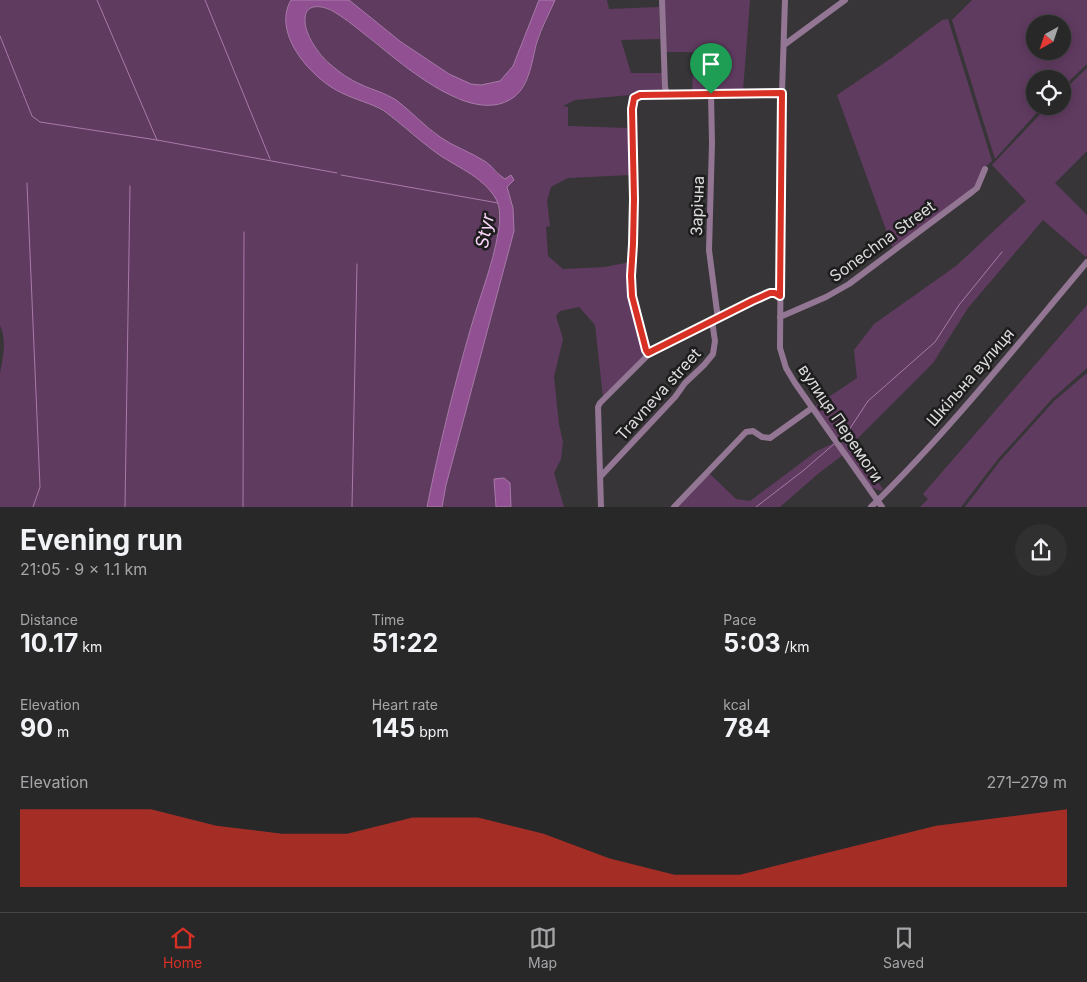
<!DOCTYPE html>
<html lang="en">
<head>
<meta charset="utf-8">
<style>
  :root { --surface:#292829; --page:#313031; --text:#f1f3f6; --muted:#a5a6a8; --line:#454446; --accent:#d93025 }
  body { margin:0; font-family:Inter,sans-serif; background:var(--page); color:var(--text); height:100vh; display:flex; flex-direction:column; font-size:19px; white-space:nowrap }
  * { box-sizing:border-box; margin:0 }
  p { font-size:16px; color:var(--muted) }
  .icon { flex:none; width:28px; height:28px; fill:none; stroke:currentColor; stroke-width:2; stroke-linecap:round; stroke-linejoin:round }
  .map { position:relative; height:507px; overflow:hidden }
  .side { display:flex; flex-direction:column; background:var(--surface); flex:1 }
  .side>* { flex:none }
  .needle { width:32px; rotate:220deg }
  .buttons { position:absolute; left:1026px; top:15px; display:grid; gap:10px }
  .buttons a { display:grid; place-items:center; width:45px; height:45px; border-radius:50%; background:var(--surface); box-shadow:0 2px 12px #0003,0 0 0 1px var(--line); font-size:25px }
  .pin { position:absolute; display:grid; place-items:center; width:42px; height:42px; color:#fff; margin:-51px -21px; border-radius:50% 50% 50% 0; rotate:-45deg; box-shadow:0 0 5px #0007 }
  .pin .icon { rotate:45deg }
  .round { display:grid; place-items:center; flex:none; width:52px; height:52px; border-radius:26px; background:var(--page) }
  .overview { display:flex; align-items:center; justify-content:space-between; height:85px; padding:0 20px }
  h1 { font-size:28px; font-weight:700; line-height:38px }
  .stats { display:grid; grid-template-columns:repeat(3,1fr); gap:8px; height:85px; padding:5px 20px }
  .stats div { display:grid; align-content:center }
  .stats b { font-size:25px; font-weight:700 }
  .stats small { font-size:14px; font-weight:400 }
  .stats p { font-size:14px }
  .chart { height:140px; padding:10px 20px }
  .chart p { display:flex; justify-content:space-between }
  .chart svg { width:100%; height:90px; margin-top:5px; fill:var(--accent); opacity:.7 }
  .dock { display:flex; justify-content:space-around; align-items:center; height:70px; border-top:1px solid var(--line); background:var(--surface); font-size:14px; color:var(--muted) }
  .dock a { display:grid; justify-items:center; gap:2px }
  .dock .selected { color:var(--accent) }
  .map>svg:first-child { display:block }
  .green { fill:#603b60; fill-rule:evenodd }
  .water { fill:#915092; stroke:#a87aa9 }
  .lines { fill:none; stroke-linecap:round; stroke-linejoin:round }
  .stream { stroke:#a87aa9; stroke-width:1 }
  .minor { stroke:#937693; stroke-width:6 }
  .route-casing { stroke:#fff; stroke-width:10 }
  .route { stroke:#d93025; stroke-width:6 }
  .labels { text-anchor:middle; stroke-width:5; stroke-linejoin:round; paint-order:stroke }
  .street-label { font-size:16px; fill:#dedcde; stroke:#1e1d1e }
  .water-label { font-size:18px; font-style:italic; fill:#fad5f9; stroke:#1e1d1e }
</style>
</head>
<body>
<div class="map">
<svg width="1087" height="507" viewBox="0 0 1087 507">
  <rect width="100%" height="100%" fill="#373537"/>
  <path class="green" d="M 0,0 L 291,0 L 289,3 C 290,15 290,38 295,48 C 303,65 327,87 344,94 C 357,100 370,103 382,111 C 397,120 410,133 424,144 C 443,158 494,180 498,205 C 504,237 480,294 471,326 C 454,386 439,446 427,507 L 0,507 L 0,373 C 3,357 7,341 0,325 Z
    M 349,0 L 539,0 L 513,66 L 500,81 L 481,85 L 471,84 L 449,74 L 401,42 Z
    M 555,0 L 607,0 L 609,9 L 659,7 L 660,39 L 621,40 L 631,73 L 662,73 L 664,92 L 575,100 L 563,106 L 568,107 L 568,126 L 629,128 L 630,175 L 568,178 L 551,187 L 547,201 L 550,226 L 546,227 L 548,256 L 563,269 L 605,267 L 630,262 L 628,280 L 644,355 L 603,397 L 595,325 L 579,307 L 560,311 L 556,316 L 563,339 L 554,377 L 559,424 L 563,442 L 561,459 L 554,473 L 564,507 L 511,507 L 510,483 L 494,479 L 496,507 L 442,507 L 446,485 L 514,231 L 513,208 L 507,187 L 514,180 L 502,178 L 496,170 C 477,159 456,149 437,135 C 421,123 407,109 390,97 C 380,91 369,89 359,84 C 338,73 308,48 305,23 C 304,17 305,10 312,7 C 316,6 321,6 326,8 C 346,15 362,33 378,46 C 402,64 430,86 457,99 L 527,77 L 538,41 Z
    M 664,0 L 750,0 L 743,91 L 692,92 L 694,52 L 665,52 Z
    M 972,0 L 1087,0 L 1087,64 L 1063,87 L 1062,79 L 1035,79 L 1035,106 L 1043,106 L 995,159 L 952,20 ZM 1035,24 L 1062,24 L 1062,51 L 1035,51 Z
    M 948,19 L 992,161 L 984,168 L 975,186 L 893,249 L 837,95 L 893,57 L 942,20 Z
    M 1087,68 L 1087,151 L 1055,183 L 1087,215 L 1087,255 L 1086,257 L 1043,220 L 968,308 L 933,363 L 851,445 L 883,489 L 881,491 L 871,487 L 814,407 L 857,378 L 854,350 L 874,324 L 956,266 L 1026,201 L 992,165 L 1048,106 L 1062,106 L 1063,91 Z
    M 1087,305 L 1087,368 L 1052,399 L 998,459 L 961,507 L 920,507 L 928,499 L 923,494 Z
    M 1087,373 L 1087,507 L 965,507 L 1000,461 L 1054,401 Z
    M 834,443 L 843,455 L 819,473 L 780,507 L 677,507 L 709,473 L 736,499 L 750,501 L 817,451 Z"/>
  <path class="water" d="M 291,0 L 349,0 L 401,42 L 449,74 L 471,84 L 481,85 L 500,81 L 513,66 L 539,0 L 555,0 C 549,14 542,27 537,42 C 532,59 530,85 514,97 C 464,134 376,37 336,13 C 326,6 305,1 305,19 C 304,34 319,55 330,64 C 339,72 350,80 362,85 C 373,90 385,93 396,100 C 411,111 424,126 440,137 C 454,147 471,152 486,162 C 493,167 498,175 505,179 L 511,175 L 514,180 L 507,187 L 513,208 L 514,231 L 446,485 L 442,507 L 427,507 C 439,447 454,386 471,327 C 480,296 493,264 498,233 C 500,223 501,208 496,199 C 482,175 455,167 434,151 C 417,139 401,123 384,111 C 371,103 356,100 342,93 C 313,80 271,34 291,0 Z
    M 504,478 L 510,483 L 511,507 L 496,507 L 494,479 Z"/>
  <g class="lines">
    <path class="stream" d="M 97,0 L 157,140
      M 205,0 L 270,159
      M 0,36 L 32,116 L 40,122 L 157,140 L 337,173
      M 341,175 L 498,203
      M 27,183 L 40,487 L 33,507
      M 838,440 L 847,433 L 868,401 L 935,342 L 959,305 L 1002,252
      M 125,507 L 130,186
      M 243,507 L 244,232
      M 352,507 L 357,264
      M 756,507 L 804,470 L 834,444"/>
    <path class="minor" d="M 662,0 L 665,87 L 667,95
      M 785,0 L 782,93 L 780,348 L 786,368 L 795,383 L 882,507
      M 784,45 L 845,0
      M 711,94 L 712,143 L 709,250 L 718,319
      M 780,317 L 826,297 L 849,284 L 972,192 L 977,188 L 985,169
      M 649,354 L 646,350 L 632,296 L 631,276 L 633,244 L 634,199 L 632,109 L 634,98 L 640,95 L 782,93
      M 601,476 L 675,397 L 685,383 L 704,365 L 713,354 L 715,341 L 712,321
      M 601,507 L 598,407 L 600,403 L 649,354 L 752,301 L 770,293 L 775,293 L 780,296
      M 674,507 L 746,432 L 753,431 L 762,437 L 770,438 L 812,408
      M 871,507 C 949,431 1017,345 1087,262"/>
  </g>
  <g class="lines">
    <defs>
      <path id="route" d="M 782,93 L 780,296 L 775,293 L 770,293 L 752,301 L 648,353 L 646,350 L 632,296 L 631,276 L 633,244 L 634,199 L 632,109 L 634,98 L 640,95 Z"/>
    </defs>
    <use href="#route" class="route-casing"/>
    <use href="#route" class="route"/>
  </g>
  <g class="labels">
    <g class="street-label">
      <text transform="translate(697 206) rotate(-88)" y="6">Зарічна</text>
      <text transform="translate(882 241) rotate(-36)" y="6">Sonechna Street</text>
      <text transform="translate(970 377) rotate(-49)" y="6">Шкільна вулиця</text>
      <text transform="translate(658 394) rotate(-48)" y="6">Travneva street</text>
      <text transform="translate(841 423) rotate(56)" y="6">вулиця Перемоги</text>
    </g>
    <g class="water-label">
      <text transform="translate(485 231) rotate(-79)" y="6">Styr</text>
    </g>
  </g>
</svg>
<div class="buttons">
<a><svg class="needle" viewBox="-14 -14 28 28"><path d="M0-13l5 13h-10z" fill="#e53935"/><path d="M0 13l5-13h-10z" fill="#a5a6a8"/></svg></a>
<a><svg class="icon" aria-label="locate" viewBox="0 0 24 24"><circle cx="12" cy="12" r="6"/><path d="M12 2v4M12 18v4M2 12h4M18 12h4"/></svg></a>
</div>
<div class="pin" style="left:711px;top:94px;background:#1e9e55"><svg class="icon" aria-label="arrive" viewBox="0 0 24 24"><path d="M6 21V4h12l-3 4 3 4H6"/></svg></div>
</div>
<section class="side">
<div class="overview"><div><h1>Evening run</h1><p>21:05 · 9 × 1.1 km</p></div><a class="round"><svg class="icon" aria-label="share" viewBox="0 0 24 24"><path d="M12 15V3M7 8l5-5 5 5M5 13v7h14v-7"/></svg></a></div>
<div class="stats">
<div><p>Distance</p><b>10.17<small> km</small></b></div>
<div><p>Time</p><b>51:22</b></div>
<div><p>Pace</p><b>5:03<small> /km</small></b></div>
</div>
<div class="stats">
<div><p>Elevation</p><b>90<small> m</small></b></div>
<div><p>Heart rate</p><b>145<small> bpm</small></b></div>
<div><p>kcal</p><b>784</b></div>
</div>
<div class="chart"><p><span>Elevation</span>271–279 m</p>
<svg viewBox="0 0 160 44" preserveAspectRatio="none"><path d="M0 44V6L10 6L20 6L30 14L40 18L50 18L60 10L70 10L80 18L90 30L100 38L110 38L120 30L130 22L140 14L150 10L160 6V44z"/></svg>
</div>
</section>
<nav class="dock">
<a class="selected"><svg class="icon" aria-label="home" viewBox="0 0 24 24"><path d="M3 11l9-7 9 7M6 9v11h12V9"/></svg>Home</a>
<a><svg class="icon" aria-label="map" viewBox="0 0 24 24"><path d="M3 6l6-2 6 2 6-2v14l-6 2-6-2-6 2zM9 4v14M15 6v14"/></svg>Map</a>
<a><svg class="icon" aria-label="saved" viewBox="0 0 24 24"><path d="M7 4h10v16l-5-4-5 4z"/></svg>Saved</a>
</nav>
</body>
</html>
